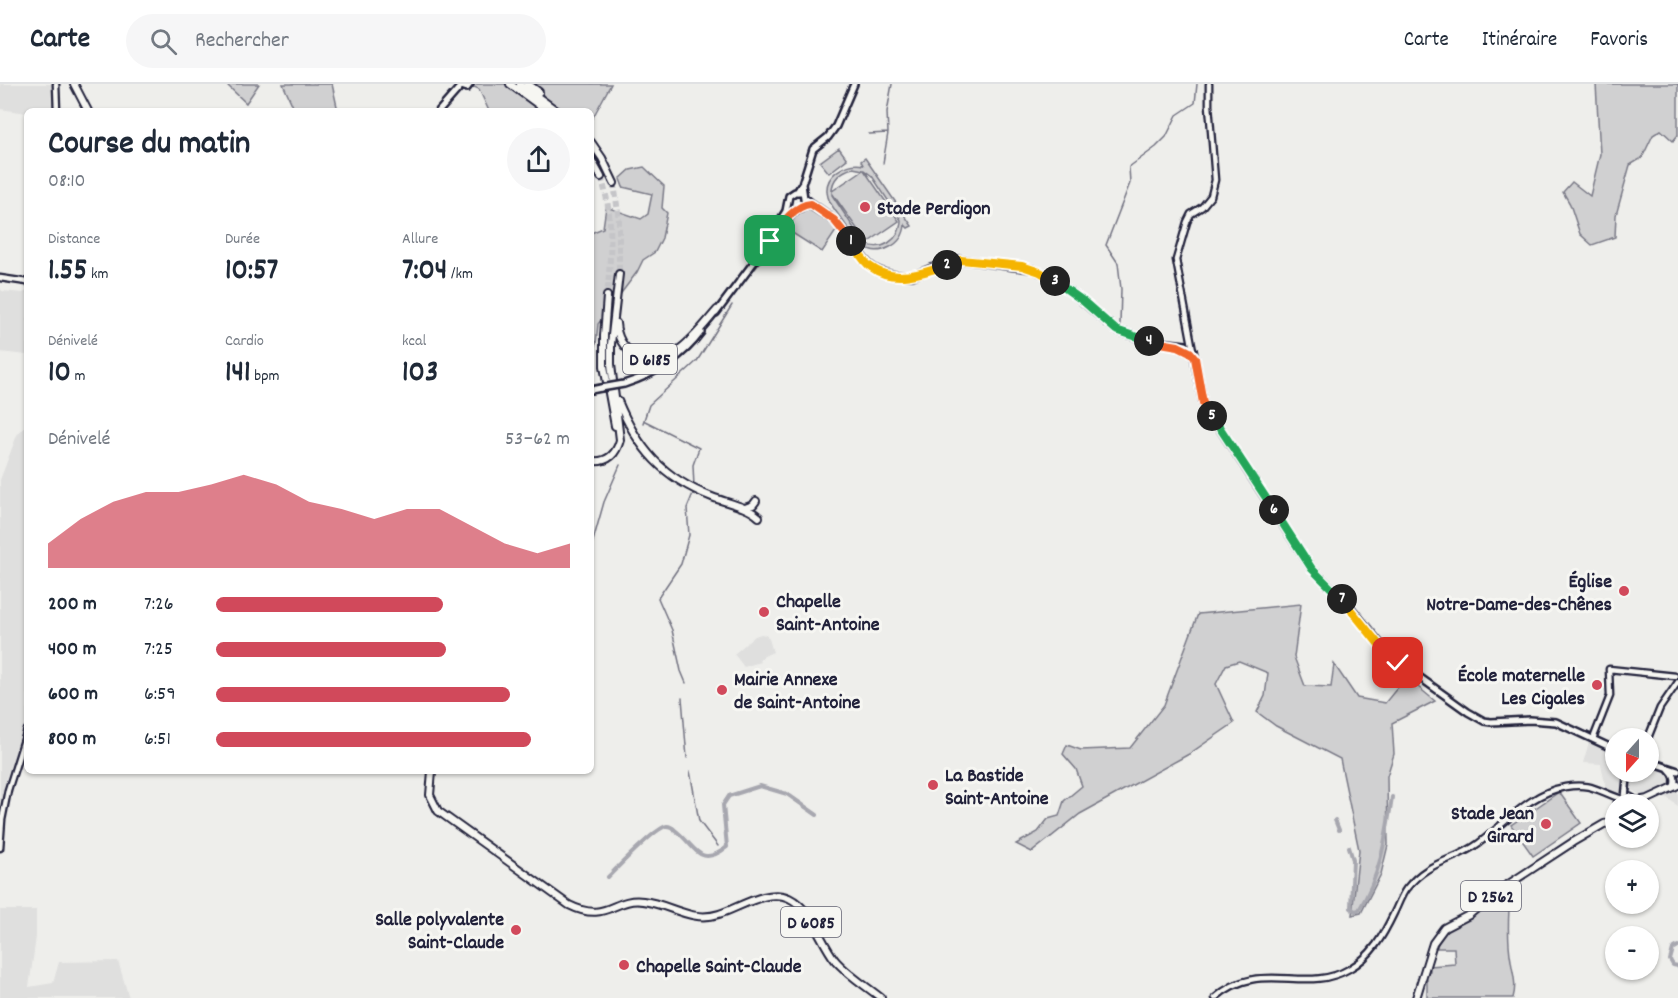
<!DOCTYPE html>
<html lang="fr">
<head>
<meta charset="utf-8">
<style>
  :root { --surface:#fff; --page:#f6f6f7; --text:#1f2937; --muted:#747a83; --line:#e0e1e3; --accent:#d1495b }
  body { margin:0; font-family:Dekko,sans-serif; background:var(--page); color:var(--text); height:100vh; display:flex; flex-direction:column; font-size:22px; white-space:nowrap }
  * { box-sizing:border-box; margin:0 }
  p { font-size:20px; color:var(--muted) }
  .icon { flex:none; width:33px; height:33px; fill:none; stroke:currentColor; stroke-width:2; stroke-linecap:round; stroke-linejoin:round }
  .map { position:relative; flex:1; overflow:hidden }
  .panel { position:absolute; left:24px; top:24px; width:570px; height:666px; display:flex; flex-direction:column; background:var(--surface); border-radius:9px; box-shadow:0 2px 4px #0004 }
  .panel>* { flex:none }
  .needle { width:39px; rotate:201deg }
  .tools { position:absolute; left:1605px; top:644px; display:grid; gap:12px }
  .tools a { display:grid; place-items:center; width:54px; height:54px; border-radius:50%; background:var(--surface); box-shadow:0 2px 4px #0004; font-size:30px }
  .pin { position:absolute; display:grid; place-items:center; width:51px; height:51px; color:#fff; margin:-26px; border-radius:12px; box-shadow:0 3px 9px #0006 }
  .km { position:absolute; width:30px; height:30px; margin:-15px; border-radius:50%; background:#222; color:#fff; font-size:16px; line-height:30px; text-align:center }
  .round { display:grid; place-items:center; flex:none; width:63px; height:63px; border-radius:32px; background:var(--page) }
  .headline { display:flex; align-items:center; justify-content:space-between; height:102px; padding:0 24px }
  h1 { font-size:33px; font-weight:800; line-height:45px }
  .figures { display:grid; grid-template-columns:repeat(3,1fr); gap:9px; height:102px; padding:6px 24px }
  .figures div { display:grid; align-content:center }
  .figures b { font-size:30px; font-weight:800 }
  .figures small { font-size:16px; font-weight:400 }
  .figures p { font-size:16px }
  .chart { height:168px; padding:12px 24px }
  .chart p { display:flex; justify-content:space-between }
  .chart svg { width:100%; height:108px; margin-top:6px; fill:var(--accent); opacity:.7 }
  ul { padding:0 24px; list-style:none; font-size:20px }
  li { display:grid; grid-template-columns:96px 72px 1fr; align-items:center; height:45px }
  li i { height:15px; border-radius:8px; background:var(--accent) }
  header { display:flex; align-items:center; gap:36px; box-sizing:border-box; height:84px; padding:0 30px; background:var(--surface); border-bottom:2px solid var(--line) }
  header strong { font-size:28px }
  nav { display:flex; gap:33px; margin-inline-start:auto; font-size:21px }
  .search { width:420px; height:54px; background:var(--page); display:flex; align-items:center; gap:15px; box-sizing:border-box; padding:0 21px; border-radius:33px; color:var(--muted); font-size:22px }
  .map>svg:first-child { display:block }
  .built { fill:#dfdfde }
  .green { fill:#d0d0d1; stroke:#797986; stroke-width:1.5; fill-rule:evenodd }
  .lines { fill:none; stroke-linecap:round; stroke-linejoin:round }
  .stream { stroke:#727281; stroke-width:1.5 }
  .canal { stroke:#a7a7af; stroke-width:4 }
  .trunk-tunnel { stroke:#c5c5c8; stroke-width:6; stroke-dasharray:6 3; stroke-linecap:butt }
  .tertiary-casing { stroke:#22223b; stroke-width:9 }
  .secondary-casing { stroke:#22223b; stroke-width:10 }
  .primary-casing { stroke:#22223b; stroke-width:10 }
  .trunk-casing { stroke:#22223b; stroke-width:10 }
  .tertiary { stroke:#f6f6f2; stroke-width:4.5 }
  .secondary { stroke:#f6f6f2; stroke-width:5 }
  .primary { stroke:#f6f6f2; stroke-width:6 }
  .trunk { stroke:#f6f6f2; stroke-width:6 }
  .secondary-bridge-casing { stroke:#22223b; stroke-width:10; stroke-linecap:butt }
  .secondary-bridge { stroke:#f6f6f2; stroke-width:5 }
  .split-1-casing { stroke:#fff; stroke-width:12 }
  .split-2-casing { stroke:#fff; stroke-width:12 }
  .split-3-casing { stroke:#fff; stroke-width:12 }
  .split-4-casing { stroke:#fff; stroke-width:12 }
  .split-5-casing { stroke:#fff; stroke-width:12 }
  .split-6-casing { stroke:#fff; stroke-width:12 }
  .split-7-casing { stroke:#fff; stroke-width:12 }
  .split-8-casing { stroke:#fff; stroke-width:12 }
  .split-1 { stroke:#f0652b; stroke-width:8 }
  .split-2 { stroke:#f5b400; stroke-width:8 }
  .split-3 { stroke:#f5b400; stroke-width:8 }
  .split-4 { stroke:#22a559; stroke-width:8 }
  .split-5 { stroke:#f0652b; stroke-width:8 }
  .split-6 { stroke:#22a559; stroke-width:8 }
  .split-7 { stroke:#22a559; stroke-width:8 }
  .split-8 { stroke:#f5b400; stroke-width:8 }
  .poi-dot { fill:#d1495b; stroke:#f6f6f2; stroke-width:2 }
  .labels { text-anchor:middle; stroke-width:6; stroke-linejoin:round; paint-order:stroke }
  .shield { fill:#f6f6f2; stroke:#626272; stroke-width:1.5 }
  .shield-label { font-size:18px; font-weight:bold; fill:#22223b }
  .poi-label { font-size:20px; font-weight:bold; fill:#22223b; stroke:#f6f6f2; text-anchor:start }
</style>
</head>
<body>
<header>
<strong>Carte</strong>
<div class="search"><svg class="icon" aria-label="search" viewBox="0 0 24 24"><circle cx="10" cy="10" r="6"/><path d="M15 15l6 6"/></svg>Rechercher</div>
<nav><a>Carte</a><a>Itinéraire</a><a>Favoris</a></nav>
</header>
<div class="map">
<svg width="1678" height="914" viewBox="0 0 1678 914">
  <rect width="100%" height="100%" fill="#eeeeeb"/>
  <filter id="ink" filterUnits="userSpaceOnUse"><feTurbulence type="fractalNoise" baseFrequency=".0167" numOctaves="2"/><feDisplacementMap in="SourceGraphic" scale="12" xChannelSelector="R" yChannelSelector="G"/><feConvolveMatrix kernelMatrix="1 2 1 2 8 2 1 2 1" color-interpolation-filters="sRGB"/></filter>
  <g filter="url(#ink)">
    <path class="built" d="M 0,0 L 54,0 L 55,27 L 27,27 L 27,29 L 0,25 Z
      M 0,204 L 2,207 L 23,209 L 27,207 L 27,271 L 0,268 Z
      M 27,340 L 27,636 L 6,694 L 0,734 L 0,396 L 17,351 Z
      M 761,550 L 766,551 L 769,555 L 773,568 L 764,572 L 759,576 L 760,578 L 744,583 L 734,570 L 755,552 Z
      M 1589,658 L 1615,669 L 1616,687 L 1648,687 L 1649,682 L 1678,690 L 1678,722 L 1666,713 L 1644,713 L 1633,707 L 1620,710 L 1606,704 L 1601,680 L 1583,679 Z
      M 0,826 L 36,826 L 36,853 L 29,903 L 53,899 L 59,878 L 118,877 L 129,914 L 0,914 Z"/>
    <path class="green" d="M 226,0 L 259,0 L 246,19 Z
      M 283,0 L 332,0 L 338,27 L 295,27 Z
      M 467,0 L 611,0 L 591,37 L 591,27 L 489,27 L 479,5 Z
      M 1596,0 L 1678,0 L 1678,51 L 1673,57 L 1661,46 L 1653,51 L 1642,74 L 1630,81 L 1616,131 L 1615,153 L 1592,161 L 1580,150 L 1570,120 L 1563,108 L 1572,98 L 1590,112 L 1600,70 Z
      M 839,64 L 847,75 L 829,89 L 820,78 Z
      M 865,74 L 912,142 L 908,144 L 905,141 C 904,151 898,159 890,163 C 866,176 854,153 843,137 C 838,130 830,121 828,113 C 822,92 845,77 863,81 L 861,77 ZM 853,84 L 863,86 L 832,107 C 832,95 841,87 853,84 ZM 864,86 L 872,92 L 901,136 C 901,156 880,170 863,158 L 832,111 L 832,109 L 867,159 L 899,137 Z
      M 644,83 L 664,102 L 662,124 L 667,129 L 662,154 L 655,168 L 643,176 L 637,188 L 598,240 L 596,260 L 591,267 L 591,149 L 603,144 L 606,123 L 641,135 L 648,130 L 652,110 L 623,103 L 620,95 L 630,86 Z
      M 808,125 L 838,144 L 822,168 L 786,145 L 798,130 Z
      M 1301,520 L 1294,573 L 1305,602 L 1331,603 L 1334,580 L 1357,614 L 1385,619 L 1406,593 L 1435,617 L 1392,639 L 1394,670 L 1387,692 L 1388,761 L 1381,790 L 1361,829 L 1352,831 L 1359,766 L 1340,675 L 1276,642 L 1257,628 L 1265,612 L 1268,589 L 1239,577 L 1226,581 L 1216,600 L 1234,639 L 1189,670 L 1080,730 L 1032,768 L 1016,760 L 1038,748 L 1048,735 L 1059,732 L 1064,717 L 1082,702 L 1076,685 L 1063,670 L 1067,661 L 1081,666 L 1130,664 L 1164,621 L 1198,530 Z
      M 1559,708 L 1581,739 L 1533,772 L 1511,741 Z
      M 1505,821 L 1509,825 C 1508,842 1508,860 1511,877 C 1513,891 1517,900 1513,914 L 1427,914 L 1427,888 L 1430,887 L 1430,882 L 1455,880 L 1454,864 L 1437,864 C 1438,842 1486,823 1505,821 Z"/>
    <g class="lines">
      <path class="stream" d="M 869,50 L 888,49 L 887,28 L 892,0
        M 883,79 L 888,49
        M 755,185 L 787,142
        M 1120,240 L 1121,205 L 1118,179 L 1106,161 L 1130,99 L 1129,83 L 1156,63 L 1166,53 L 1177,31 L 1195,19 L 1197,0
        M 645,337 L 699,364 L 693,381 L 694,403
        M 643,339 L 649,321 L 697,277 L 732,221
        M 591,464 L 604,418 L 620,381
        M 686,599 L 681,587 L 672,546 L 658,514 L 681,480 L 689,451 L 687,424 L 694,407
        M 682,614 L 687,674
        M 690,687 L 699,737 L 718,762"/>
      <path class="canal" d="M 1335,736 L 1339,746
        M 1349,763 L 1353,776 L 1351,824 L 1355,827 L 1359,826 C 1381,791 1386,752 1392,713
        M 608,793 C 617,784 657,742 667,742 C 671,742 673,744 675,746 C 696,762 699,785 727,763 L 723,721 L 729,712 L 760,702 L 787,710 L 817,731
        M 1678,862 L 1673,865 L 1670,876 L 1673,881 L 1678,882"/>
      <path class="trunk-tunnel" d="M 601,93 C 614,132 611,171 607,212
        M 614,99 L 619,136 L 619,190"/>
      <defs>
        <path id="tertiary" d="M 56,0 L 57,27
          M 0,194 L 27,198
          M 1193,266 L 1176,176 L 1187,138 L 1191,130 L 1202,123 L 1211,112 L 1215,96 L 1209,21 L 1209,0
          M 1648,654 L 1660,624 L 1678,598
          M 1593,655 L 1610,612 L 1609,585 L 1675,592
          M 0,764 L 2,736 L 8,706 L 27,646
          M 1215,914 C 1259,874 1305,911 1349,885 C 1372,872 1383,852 1394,829 C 1398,821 1401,812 1406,805 C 1430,775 1452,779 1479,759 C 1506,739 1530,709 1565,703 C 1592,698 1599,708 1622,715"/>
        <path id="secondary" d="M 461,2 L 467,4 L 470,0
          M 439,27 L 461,2
          M 797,108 L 802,100 L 813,65 L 828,53 L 836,42 L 854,0
          M 805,114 C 816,124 830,130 839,141 C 868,173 860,191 912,192
          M 776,143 L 786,127 L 789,112 L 795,108 L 800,108
          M 912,192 L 955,175 L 1032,185 L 1048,192 L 1075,211 L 1116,246 L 1150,258
          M 716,229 L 790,130 L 805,121 L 802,100
          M 1148,257 L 1186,261 L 1193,266 L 1203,319 L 1312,485 L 1347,519 L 1390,572 L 1468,628 L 1484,637 L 1491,638 L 1530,636 L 1556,638 L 1616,666
          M 624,300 C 655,290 682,274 701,248
          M 591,306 L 601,304
          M 1648,677 L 1678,687
          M 1669,685 C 1675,691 1676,695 1674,703
          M 1625,714 L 1627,694 L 1631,687"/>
        <path id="primary" d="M 74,0 L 88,27
          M 432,687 L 430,711 L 438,727 L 569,821 C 607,840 613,813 643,817 C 670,820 691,839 719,830 C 739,824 767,804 789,814 C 812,825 820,857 835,876 C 848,891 866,902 881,914
          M 1637,717 L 1648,715 L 1678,701
          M 1617,720 L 1622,715 L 1630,713 L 1640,719
          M 1416,914 L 1433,859 L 1444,844 L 1469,831 L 1495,809 L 1573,758 L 1604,740 L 1616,737"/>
        <path id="trunk" d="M 510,0 L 547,27
          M 520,0 L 557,27
          M 528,0 L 539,8
          M 591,58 L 602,74 L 614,99
          M 591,75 L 601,93
          M 607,212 L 604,252 L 604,282 L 615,342
          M 616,239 C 617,253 622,263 634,270 C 669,290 697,249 717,226
          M 618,317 C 638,365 663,394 712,413 C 727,419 747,422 759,433
          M 591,377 C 607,379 616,371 620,356 L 611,280 L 611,260 L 619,190
          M 745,424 L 753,421 L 756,417"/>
      </defs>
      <use href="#tertiary" class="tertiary-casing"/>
      <use href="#secondary" class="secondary-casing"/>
      <use href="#primary" class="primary-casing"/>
      <use href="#trunk" class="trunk-casing"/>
      <use href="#tertiary" class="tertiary"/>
      <use href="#secondary" class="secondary"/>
      <use href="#primary" class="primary"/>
      <use href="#trunk" class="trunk"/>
      <defs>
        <path id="secondary-bridge" d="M 601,304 L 624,300"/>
      </defs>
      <use href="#secondary-bridge" class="secondary-bridge-casing"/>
      <use href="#secondary-bridge" class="secondary-bridge"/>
    </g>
  </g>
  <g class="lines" filter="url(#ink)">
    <defs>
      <path id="split-1" d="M 770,157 C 780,143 793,121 811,120 L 834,136 L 851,157"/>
      <path id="split-2" d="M 851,157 C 857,165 862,177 871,183 C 893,200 924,189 947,181"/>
      <path id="split-3" d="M 947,181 L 961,176 L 1022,182 L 1040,188 L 1055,197"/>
      <path id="split-4" d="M 1055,197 L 1083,217 L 1116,246 L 1149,257"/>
      <path id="split-5" d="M 1149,257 L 1178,262 L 1190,268 L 1195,274 L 1203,319 L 1212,332"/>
      <path id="split-6" d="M 1212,332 L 1274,426"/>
      <path id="split-7" d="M 1274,426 L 1312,485 L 1342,515"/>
      <path id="split-8" d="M 1342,515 L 1381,563 L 1398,579"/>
    </defs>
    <use href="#split-1" class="split-1-casing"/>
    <use href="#split-2" class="split-2-casing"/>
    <use href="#split-3" class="split-3-casing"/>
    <use href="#split-4" class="split-4-casing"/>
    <use href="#split-5" class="split-5-casing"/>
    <use href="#split-6" class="split-6-casing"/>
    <use href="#split-7" class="split-7-casing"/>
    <use href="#split-8" class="split-8-casing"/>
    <use href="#split-1" class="split-1"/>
    <use href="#split-2" class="split-2"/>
    <use href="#split-3" class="split-3"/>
    <use href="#split-4" class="split-4"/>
    <use href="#split-5" class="split-5"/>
    <use href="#split-6" class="split-6"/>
    <use href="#split-7" class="split-7"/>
    <use href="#split-8" class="split-8"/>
  </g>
  <g class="poi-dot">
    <circle cx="865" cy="123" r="6"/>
    <circle cx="1624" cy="507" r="6"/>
    <circle cx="764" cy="528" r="6"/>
    <circle cx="1597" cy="601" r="6"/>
    <circle cx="722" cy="606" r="6"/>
    <circle cx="933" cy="701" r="6"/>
    <circle cx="1546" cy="740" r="6"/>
    <circle cx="516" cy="846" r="6"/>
    <circle cx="624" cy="881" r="6"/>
  </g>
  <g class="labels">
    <g class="shield">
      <rect x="623" y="260" width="54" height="30" rx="4.5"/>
      <rect x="1461" y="797" width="60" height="30" rx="4.5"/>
      <rect x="781" y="823" width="60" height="30" rx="4.5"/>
    </g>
    <g class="shield-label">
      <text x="650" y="281">D 6185</text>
      <text x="1491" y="818">D 2562</text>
      <text x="811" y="844">D 6085</text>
    </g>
    <g class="poi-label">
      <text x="877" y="130">Stade Perdigon</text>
      <text x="1612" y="503" text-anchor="end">Église<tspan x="1612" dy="23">Notre-Dame-des-Chênes</tspan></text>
      <text x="776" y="523">Chapelle<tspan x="776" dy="23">Saint-Antoine</tspan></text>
      <text x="1585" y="597" text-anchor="end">École maternelle<tspan x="1585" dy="23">Les Cigales</tspan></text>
      <text x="734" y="601">Mairie Annexe<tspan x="734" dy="23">de Saint-Antoine</tspan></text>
      <text x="945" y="697">La Bastide<tspan x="945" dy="23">Saint-Antoine</tspan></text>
      <text x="1534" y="735" text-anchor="end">Stade Jean<tspan x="1534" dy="23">Girard</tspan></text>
      <text x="504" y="841" text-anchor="end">Salle polyvalente<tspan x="504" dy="23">Saint-Claude</tspan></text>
      <text x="636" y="888">Chapelle Saint-Claude</text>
    </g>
  </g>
</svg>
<div class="tools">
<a><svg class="needle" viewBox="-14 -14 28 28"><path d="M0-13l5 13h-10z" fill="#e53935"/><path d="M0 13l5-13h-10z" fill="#747a83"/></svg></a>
<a><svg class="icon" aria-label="layers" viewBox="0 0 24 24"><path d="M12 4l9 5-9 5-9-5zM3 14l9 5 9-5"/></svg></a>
<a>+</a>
<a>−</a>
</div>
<div class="pin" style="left:770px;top:157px;background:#1e9e55"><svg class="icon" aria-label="arrive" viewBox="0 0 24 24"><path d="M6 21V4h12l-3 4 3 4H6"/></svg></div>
<div class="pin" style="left:1398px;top:579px;background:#d93025"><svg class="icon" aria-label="check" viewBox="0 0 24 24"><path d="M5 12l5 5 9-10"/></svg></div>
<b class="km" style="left:851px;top:157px">1</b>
<b class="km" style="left:947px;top:181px">2</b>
<b class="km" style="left:1055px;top:197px">3</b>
<b class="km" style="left:1149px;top:257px">4</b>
<b class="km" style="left:1212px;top:332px">5</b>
<b class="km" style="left:1274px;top:426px">6</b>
<b class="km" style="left:1342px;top:515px">7</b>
<section class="panel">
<div class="headline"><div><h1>Course du matin</h1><p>08:10</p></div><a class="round"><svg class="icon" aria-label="share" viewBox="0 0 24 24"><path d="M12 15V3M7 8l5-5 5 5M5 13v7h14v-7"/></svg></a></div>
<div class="figures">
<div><p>Distance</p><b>1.55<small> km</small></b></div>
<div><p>Durée</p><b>10:57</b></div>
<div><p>Allure</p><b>7:04<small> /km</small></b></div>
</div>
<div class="figures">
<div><p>Dénivelé</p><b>10<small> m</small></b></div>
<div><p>Cardio</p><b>141<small> bpm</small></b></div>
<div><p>kcal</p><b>103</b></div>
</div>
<div class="chart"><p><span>Dénivelé</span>53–62 m</p>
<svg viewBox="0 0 160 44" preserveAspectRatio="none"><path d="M0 44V34L10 24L20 17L30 13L40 13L50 10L60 6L70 10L80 17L90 20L100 24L110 20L120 20L130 27L140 34L150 38L160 34V44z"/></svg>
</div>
<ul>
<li><b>200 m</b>7:26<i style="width:64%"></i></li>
<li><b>400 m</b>7:25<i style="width:65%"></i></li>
<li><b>600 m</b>6:59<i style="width:83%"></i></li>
<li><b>800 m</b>6:51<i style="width:89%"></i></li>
</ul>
</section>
</div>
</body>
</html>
